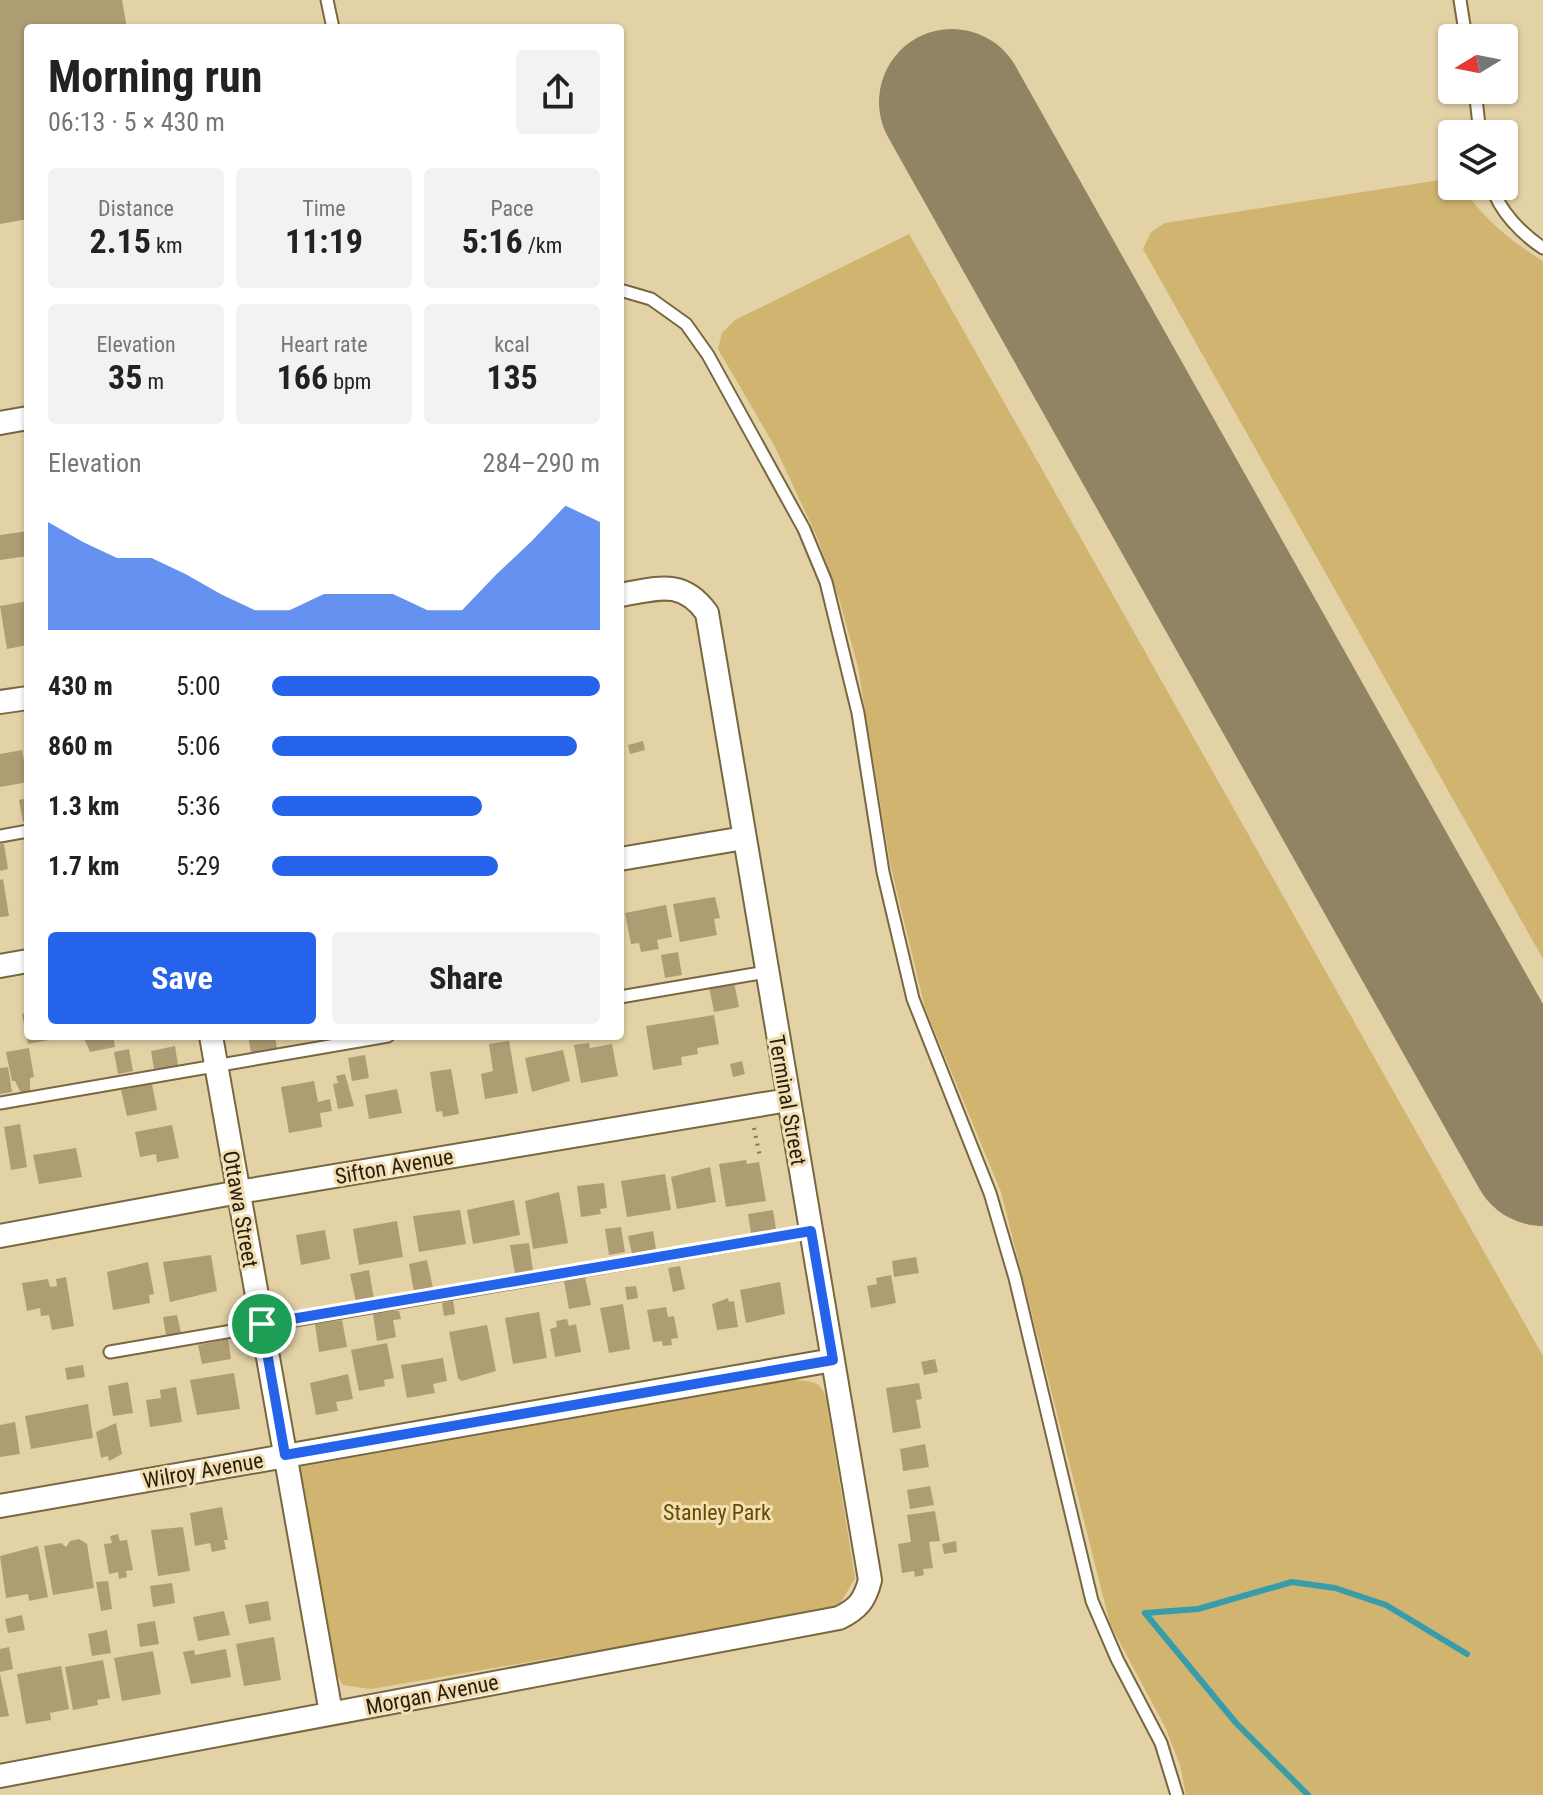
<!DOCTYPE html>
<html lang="en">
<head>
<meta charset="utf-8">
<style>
  :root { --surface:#fff; --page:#f2f2f2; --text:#222; --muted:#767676; --accent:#2563eb }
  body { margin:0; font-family:"Roboto Condensed",sans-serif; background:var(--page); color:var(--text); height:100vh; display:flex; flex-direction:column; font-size:30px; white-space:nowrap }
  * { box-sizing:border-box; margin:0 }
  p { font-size:26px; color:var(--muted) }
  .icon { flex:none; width:44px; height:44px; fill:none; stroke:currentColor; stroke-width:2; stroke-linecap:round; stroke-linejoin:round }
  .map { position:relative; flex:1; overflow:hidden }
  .drawer { position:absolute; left:24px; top:24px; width:600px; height:1016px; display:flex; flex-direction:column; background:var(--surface); border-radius:8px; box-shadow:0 2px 6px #0004 }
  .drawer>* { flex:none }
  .needle { width:52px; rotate:260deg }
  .buttons { position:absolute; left:1438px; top:24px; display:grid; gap:16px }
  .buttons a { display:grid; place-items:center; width:80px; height:80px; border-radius:8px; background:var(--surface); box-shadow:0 2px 6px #0004; font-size:40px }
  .pin { position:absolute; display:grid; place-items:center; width:68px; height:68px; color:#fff; margin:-34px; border:4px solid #fff; border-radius:50%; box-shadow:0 2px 8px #0007 }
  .round { display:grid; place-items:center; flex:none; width:84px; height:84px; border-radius:8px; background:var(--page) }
  .summary { display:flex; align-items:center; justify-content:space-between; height:136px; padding:0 24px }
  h1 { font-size:44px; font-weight:700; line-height:60px }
  .figures { display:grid; grid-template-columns:repeat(3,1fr); gap:12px; height:136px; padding:8px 24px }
  .figures div { display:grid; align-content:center; border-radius:8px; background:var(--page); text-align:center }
  .figures b { font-size:34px; font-weight:700 }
  .figures small { font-size:22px; font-weight:400 }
  .figures p { font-size:22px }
  .chart { height:224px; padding:16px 24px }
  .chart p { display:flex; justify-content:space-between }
  .chart svg { width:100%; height:144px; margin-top:8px; fill:var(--accent); opacity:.7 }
  .primary-button { display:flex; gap:16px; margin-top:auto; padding:16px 24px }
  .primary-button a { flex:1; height:92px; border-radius:8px; background:var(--accent); color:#fff; font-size:32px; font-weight:700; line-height:92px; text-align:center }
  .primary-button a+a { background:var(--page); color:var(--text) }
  ul { padding:0 24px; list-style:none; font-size:26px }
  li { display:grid; grid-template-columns:128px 96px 1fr; align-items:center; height:60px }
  li i { height:20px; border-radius:10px; background:var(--accent) }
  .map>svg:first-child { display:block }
  .green { fill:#d0b470 }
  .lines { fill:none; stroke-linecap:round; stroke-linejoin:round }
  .stream { stroke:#389daa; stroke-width:6 }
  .runway { stroke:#918464; stroke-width:146 }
  .building { fill:#ae9d73 }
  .lane-casing { stroke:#78673f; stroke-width:15 }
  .street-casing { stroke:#78673f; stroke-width:26 }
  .path { stroke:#83775a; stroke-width:4; stroke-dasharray:2 6; stroke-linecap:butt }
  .lane { stroke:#fff; stroke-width:11 }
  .street { stroke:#fff; stroke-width:22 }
  .route-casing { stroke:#fff; stroke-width:16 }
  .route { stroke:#2563eb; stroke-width:10 }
  .labels { text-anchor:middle; stroke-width:6; stroke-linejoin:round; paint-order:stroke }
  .street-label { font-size:22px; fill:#261f0f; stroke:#f2dfb3 }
  .park-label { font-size:22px; fill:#634b00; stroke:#f2dfb3 }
</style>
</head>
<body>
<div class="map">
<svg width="1543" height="1795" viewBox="0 0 1543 1795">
  <rect width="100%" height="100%" fill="#e4d2a7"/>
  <path class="green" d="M 1446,179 L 1452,181 L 1452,186 L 1461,186 C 1484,219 1509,240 1543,261 L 1543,959 L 1143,249 L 1151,232 L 1165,223 Z
    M 909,234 L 1543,1356 L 1543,1795 L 1186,1795 L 1180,1765 L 1165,1727 L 1110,1624 L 1001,1192 L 925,1008 L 890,863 L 858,667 L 839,599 L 818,539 L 775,447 L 718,349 L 722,333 L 735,320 Z
    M 794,1380 C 810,1381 821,1380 826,1398 L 855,1578 L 840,1604 L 826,1611 L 371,1689 L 343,1685 L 331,1665 L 299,1467 Z"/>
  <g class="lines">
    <path class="stream" d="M 1145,1613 L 1198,1609 L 1292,1582 L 1335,1588 L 1386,1605 L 1467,1654
      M 1145,1613 L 1236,1723 L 1308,1795"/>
    <path class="runway" d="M 952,102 L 1543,1153"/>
  </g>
  <path class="building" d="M 0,0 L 122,0 L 127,28 L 28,28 L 28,219 L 0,224 Z
    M 28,531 L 28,556 L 0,560 L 0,535 Z
    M 28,601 L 28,645 L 7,649 L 0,606 Z
    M 643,741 L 645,750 L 630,754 L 628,745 Z
    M 22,750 L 28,782 L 0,787 L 0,754 Z
    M 28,798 L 28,821 L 23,822 L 19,800 Z
    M 0,844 L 4,844 L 8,869 L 0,871 Z
    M 3,879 L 9,916 L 0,917 L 0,880 Z
    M 715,897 L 720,918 L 714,919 L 717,935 L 680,942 L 673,904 Z
    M 666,905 L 672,937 L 657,940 L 659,949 L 641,952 L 639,943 L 631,944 L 625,913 Z
    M 678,952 L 682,975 L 665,978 L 661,955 Z
    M 734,982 L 739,1007 L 714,1012 L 709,987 Z
    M 28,1013 L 28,1036 L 65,1037 L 28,1044 L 22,1014 Z
    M 714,1015 L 719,1044 L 697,1048 L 698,1054 L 681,1057 L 682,1065 L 653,1070 L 646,1026 Z
    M 83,1036 L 113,1037 L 115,1047 L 90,1052 Z
    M 248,1036 L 275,1036 L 277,1049 L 251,1053 Z
    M 509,1041 L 518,1093 L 485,1099 L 481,1074 L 493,1071 L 489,1044 Z
    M 589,1043 L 590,1048 L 612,1044 L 618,1076 L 581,1083 L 574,1045 Z
    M 175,1046 L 178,1065 L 154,1069 L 151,1051 Z
    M 29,1048 L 34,1077 L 30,1078 L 30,1091 L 21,1093 L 15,1081 L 12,1081 L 6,1052 Z
    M 129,1049 L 133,1071 L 118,1074 L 114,1052 Z
    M 563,1050 L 570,1081 L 532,1092 L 525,1058 Z
    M 365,1055 L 369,1078 L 352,1081 L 348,1058 Z
    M 742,1061 L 745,1074 L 733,1077 L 730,1064 Z
    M 8,1067 L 12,1092 L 0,1094 L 0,1068 Z
    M 451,1069 L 459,1114 L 443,1117 L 442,1111 L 436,1112 L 430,1072 Z
    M 345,1074 L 354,1106 L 338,1109 L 333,1084 L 338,1083 L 336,1076 Z
    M 314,1081 L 318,1102 L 330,1099 L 332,1111 L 320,1113 L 322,1127 L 289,1133 L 281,1087 Z
    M 152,1084 L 157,1110 L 127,1116 L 121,1090 Z
    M 397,1089 L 402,1113 L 369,1119 L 365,1095 Z
    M 20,1124 L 27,1167 L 11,1170 L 4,1127 Z
    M 172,1125 L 179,1158 L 157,1162 L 156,1154 L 140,1157 L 135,1132 Z
    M 76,1148 L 82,1177 L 39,1184 L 33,1155 Z
    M 746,1160 L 747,1164 L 759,1162 L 766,1201 L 726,1207 L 719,1164 Z
    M 710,1167 L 716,1202 L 677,1209 L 671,1177 Z
    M 665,1174 L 671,1210 L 627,1217 L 621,1181 Z
    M 604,1183 L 607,1208 L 600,1209 L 601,1214 L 581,1217 L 577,1186 Z
    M 559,1192 L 568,1243 L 533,1249 L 525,1201 Z
    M 514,1200 L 520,1235 L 473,1244 L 467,1210 Z
    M 460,1210 L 466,1244 L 419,1252 L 413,1216 Z
    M 773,1210 L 776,1229 L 751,1233 L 748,1214 Z
    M 397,1221 L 403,1257 L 359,1265 L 353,1229 Z
    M 621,1227 L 625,1252 L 609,1255 L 605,1229 Z
    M 325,1230 L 330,1259 L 301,1265 L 296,1235 Z
    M 653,1231 L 656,1249 L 632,1254 L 628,1236 Z
    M 529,1243 L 533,1271 L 515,1274 L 510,1245 Z
    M 211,1255 L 217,1291 L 170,1302 L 163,1262 Z
    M 916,1257 L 919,1273 L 894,1277 L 892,1261 Z
    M 427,1260 L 433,1288 L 414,1292 L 409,1264 Z
    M 148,1262 L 154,1294 L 149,1295 L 150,1303 L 113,1310 L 107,1272 Z
    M 680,1266 L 685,1289 L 673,1292 L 668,1268 Z
    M 369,1270 L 374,1299 L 356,1302 L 350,1274 Z
    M 891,1275 L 896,1303 L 871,1308 L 867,1286 L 877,1284 L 876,1278 Z
    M 66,1277 L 74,1326 L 52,1330 L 49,1315 L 41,1316 L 40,1308 L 27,1311 L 22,1283 L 48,1279 L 50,1287 L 57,1286 L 56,1279 Z
    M 585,1277 L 591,1305 L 569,1309 L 564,1281 Z
    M 780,1282 L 785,1314 L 746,1323 L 740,1290 Z
    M 636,1286 L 638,1298 L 627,1300 L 625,1287 Z
    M 728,1298 L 729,1302 L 734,1301 L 738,1327 L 717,1330 L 712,1304 Z
    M 453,1300 L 455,1314 L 444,1316 L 442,1303 Z
    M 623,1304 L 630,1349 L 609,1353 L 600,1308 Z
    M 666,1307 L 668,1317 L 674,1316 L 678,1338 L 671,1339 L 672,1345 L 663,1346 L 662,1341 L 653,1342 L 647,1310 Z
    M 392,1311 L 399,1311 L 401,1319 L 393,1320 L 396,1337 L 377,1341 L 373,1314 Z
    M 539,1312 L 547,1358 L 513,1364 L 505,1318 Z
    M 177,1315 L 181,1333 L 166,1335 L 163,1317 Z
    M 567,1319 L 569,1326 L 576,1324 L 581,1352 L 555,1357 L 550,1329 L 557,1327 L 556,1321 Z
    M 342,1320 L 347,1347 L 319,1352 L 315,1324 Z
    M 487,1325 L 496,1371 L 462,1381 L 458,1378 L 449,1332 Z
    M 228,1339 L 231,1359 L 202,1364 L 198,1345 Z
    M 387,1343 L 394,1378 L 384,1380 L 385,1386 L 359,1391 L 351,1350 Z
    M 443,1358 L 447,1381 L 433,1384 L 435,1393 L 407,1398 L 401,1365 Z
    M 935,1359 L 938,1372 L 924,1375 L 921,1362 Z
    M 83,1365 L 85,1377 L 67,1380 L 65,1368 Z
    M 234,1373 L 240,1409 L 197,1415 L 190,1380 Z
    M 348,1374 L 353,1399 L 336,1402 L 338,1411 L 316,1415 L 310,1383 Z
    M 128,1382 L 133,1413 L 113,1416 L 108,1386 Z
    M 919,1383 L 922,1399 L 916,1400 L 921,1428 L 893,1433 L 886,1388 Z
    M 176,1387 L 182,1422 L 150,1427 L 146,1400 L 161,1398 L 160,1390 Z
    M 88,1404 L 93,1438 L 31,1449 L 25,1416 Z
    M 15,1422 L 20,1454 L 0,1457 L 0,1425 Z
    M 116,1423 L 122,1454 L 109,1461 L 108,1456 L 101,1458 L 96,1432 Z
    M 925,1444 L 929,1467 L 903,1471 L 900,1449 Z
    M 930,1486 L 934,1505 L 910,1509 L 907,1490 Z
    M 222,1507 L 228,1540 L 224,1540 L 226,1549 L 212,1552 L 210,1543 L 195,1546 L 190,1513 Z
    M 935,1511 L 940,1541 L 929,1542 L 933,1568 L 923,1569 L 924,1575 L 915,1577 L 914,1571 L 902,1573 L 898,1544 L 911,1542 L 907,1515 Z
    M 183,1527 L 190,1571 L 158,1576 L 151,1530 Z
    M 118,1534 L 120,1541 L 127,1540 L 133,1570 L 126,1571 L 127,1577 L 119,1579 L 118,1572 L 109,1574 L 104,1544 L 112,1543 L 110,1536 Z
    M 79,1539 L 87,1544 L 94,1588 L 53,1595 L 44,1546 L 61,1543 L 66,1547 L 70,1541 Z
    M 956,1541 L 957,1552 L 944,1554 L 942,1544 Z
    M 38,1546 L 48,1597 L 29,1601 L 28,1594 L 6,1598 L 0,1556 Z
    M 108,1581 L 112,1609 L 101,1611 L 96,1582 Z
    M 172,1583 L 175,1603 L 153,1607 L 150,1586 Z
    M 268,1601 L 271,1620 L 249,1624 L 245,1605 Z
    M 224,1611 L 230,1635 L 198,1641 L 193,1617 Z
    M 22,1615 L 25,1630 L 8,1633 L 5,1619 Z
    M 155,1621 L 159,1644 L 140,1647 L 137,1624 Z
    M 107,1630 L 111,1653 L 92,1656 L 88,1634 Z
    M 274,1637 L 281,1680 L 244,1686 L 236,1644 Z
    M 9,1647 L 13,1669 L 0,1672 L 0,1649 Z
    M 226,1649 L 231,1677 L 191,1684 L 183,1652 L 194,1650 L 195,1655 Z
    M 153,1651 L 161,1694 L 122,1701 L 114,1658 Z
    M 103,1660 L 110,1698 L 97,1700 L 98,1705 L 73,1710 L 65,1667 Z
    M 61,1666 L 69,1709 L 50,1713 L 51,1720 L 26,1724 L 17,1674 Z
    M 0,1674 L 9,1716 L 0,1717 Z"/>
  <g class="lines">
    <defs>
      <path id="lane" d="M 327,0 L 333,28
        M 1460,0 L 1466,38
        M 1475,90 L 1480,134
        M 1492,186 C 1499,211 1522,234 1543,248
        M 620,290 L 651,299 L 686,324 L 708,355 L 804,529 L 826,582 L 858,713 L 883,872 L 913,999 L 990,1193 L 1015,1278 L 1092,1601 L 1117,1659 L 1161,1743 L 1177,1795
        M 0,836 L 28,831
        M 620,997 L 766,972
        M 0,1103 L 388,1036
        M 110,1352 L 811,1231"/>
      <path id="street" d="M 0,423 L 28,418
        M 0,702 L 28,698
        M 620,859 L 744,838
        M 0,966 L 28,961
        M 211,1036 L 331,1713
        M 0,1236 L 239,1192 L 788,1100
        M 0,1506 L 833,1360
        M 0,1776 L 839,1618 C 858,1609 865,1600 870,1580 L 707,613 C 682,578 657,589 620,595"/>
    </defs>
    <use href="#lane" class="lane-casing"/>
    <use href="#street" class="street-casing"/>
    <path class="path" d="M 754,1128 L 760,1157"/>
    <use href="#lane" class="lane"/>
    <use href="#street" class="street"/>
  </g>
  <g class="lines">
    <defs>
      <path id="route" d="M 811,1231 L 833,1360 L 285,1455 L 262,1324 Z"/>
    </defs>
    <use href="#route" class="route-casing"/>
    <use href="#route" class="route"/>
  </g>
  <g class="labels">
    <g class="street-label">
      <text transform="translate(788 1100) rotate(80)" y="8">Terminal Street</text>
      <text transform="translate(394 1166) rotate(-10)" y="8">Sifton Avenue</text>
      <text transform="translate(241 1209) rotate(80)" y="8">Ottawa Street</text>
      <text transform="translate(203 1470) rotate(-10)" y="8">Wilroy Avenue</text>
      <text transform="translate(432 1694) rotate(-11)" y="8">Morgan Avenue</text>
    </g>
    <g class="park-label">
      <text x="717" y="1520">Stanley Park</text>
    </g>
  </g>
</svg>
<div class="buttons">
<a><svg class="needle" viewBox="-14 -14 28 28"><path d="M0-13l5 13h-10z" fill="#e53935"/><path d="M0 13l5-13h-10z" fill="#767676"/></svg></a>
<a><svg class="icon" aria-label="layers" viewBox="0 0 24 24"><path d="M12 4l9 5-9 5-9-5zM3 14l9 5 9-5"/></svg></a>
</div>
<div class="pin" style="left:262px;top:1324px;background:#1e9e55"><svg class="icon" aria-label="arrive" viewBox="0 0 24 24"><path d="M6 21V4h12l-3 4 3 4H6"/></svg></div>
<section class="drawer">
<div class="summary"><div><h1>Morning run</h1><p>06:13 · 5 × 430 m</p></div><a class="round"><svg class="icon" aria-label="share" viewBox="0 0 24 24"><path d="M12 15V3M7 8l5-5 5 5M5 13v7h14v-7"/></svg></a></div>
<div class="figures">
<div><p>Distance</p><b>2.15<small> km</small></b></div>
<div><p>Time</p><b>11:19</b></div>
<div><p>Pace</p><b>5:16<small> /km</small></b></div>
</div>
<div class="figures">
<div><p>Elevation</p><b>35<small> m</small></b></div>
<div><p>Heart rate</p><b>166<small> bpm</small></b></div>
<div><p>kcal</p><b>135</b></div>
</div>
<div class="chart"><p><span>Elevation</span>284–290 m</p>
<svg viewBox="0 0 160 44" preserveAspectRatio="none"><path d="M0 44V11L10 17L20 22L30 22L40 27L50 33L60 38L70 38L80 33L90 33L100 33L110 38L120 38L130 27L140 17L150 6L160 11V44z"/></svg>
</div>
<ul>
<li><b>430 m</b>5:00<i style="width:100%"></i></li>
<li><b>860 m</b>5:06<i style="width:93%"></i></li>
<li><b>1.3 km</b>5:36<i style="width:64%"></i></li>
<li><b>1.7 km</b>5:29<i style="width:69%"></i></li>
</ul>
<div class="primary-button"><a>Save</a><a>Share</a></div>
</section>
</div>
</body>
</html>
